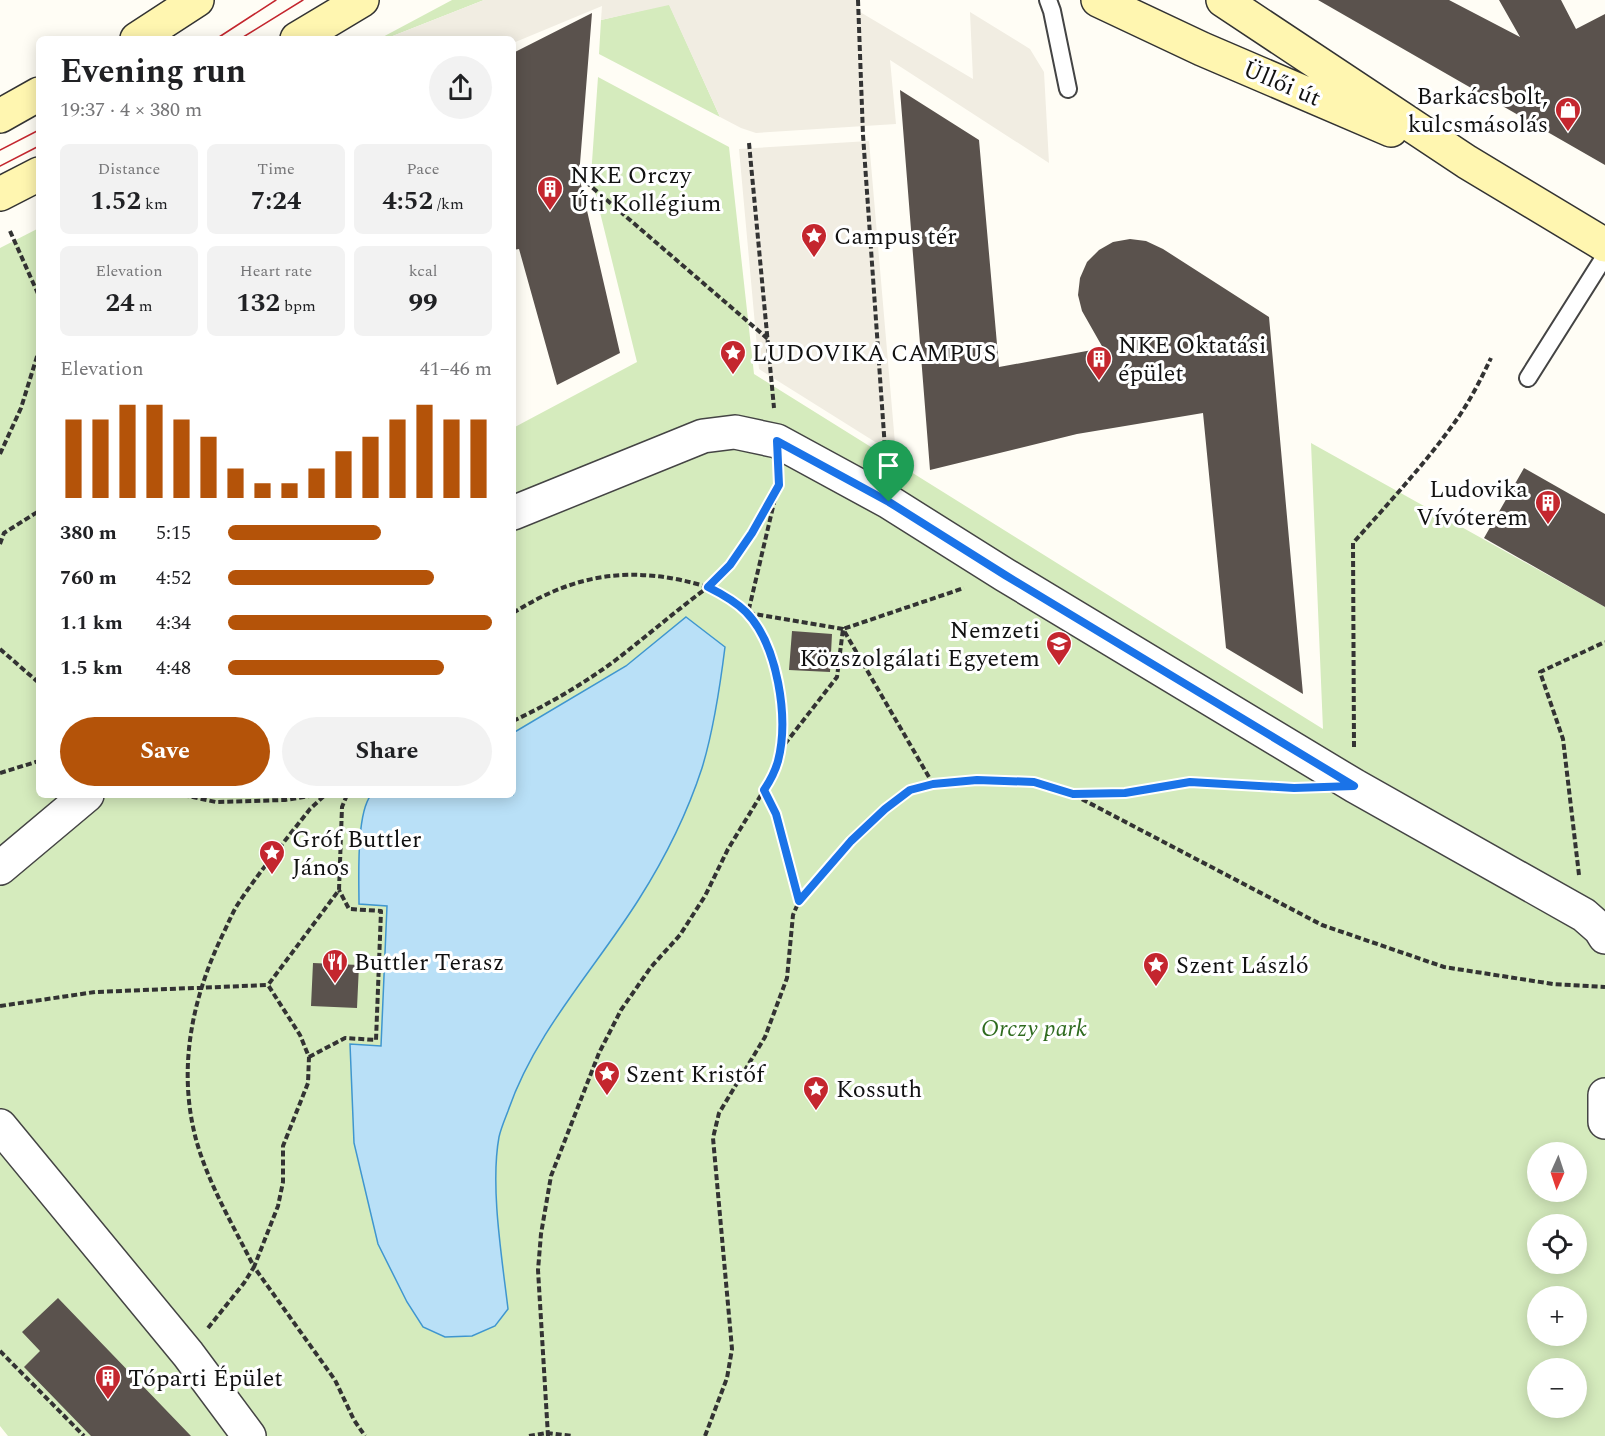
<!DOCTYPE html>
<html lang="en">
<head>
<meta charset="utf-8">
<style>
  :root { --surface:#fff; --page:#f2f2f2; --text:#202124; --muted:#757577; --accent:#b45309 }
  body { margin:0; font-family:Spectral,serif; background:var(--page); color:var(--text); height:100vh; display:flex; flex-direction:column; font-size:22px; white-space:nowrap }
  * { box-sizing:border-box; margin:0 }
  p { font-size:20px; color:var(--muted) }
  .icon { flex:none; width:33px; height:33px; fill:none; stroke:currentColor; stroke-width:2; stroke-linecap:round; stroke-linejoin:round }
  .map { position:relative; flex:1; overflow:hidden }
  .details { position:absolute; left:36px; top:36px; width:480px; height:762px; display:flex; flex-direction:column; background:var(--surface); border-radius:9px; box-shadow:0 3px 15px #0003 }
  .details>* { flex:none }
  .needle { width:39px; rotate:183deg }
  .buttons { position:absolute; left:1527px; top:1142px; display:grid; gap:12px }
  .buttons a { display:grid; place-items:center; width:60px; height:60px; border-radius:50%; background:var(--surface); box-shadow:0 3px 15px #0003; font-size:30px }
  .pin { position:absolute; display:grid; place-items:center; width:51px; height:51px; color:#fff; margin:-62px -26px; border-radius:50% 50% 50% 0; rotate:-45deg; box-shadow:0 0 6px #0007 }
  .pin .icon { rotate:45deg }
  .round { display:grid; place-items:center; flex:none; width:63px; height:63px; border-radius:32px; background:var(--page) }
  .overview { display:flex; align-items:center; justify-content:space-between; height:102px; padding:0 24px }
  h1 { font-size:33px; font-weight:700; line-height:45px }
  .stats { display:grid; grid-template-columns:repeat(3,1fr); gap:9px; height:102px; padding:6px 24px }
  .stats div { display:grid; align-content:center; border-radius:9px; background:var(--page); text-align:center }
  .stats b { font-size:26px; font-weight:700 }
  .stats small { font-size:16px; font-weight:400 }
  .stats p { font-size:16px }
  .chart { height:168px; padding:12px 24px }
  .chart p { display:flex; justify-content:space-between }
  .chart svg { width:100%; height:108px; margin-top:6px; stroke:var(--accent); stroke-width:6 }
  .button { display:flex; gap:12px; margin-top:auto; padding:12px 24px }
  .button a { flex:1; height:69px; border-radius:36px; background:var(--accent); color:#fff; font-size:24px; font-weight:700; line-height:69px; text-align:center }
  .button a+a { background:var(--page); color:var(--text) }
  ul { padding:0 24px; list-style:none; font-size:20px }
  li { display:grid; grid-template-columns:96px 72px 1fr; align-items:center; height:45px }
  li i { height:15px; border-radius:8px; background:var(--accent) }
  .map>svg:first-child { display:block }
  .green { fill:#d5ebbd; fill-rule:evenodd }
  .plaza { fill:#f1ede2 }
  .water { fill:#b9e0f7; stroke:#3f96cf; stroke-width:1.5 }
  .building { fill:#5a524d }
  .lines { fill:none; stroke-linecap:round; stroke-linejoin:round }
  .lane-casing { stroke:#444; stroke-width:20 }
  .street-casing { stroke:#444; stroke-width:36 }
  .secondary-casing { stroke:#333; stroke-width:36 }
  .path { stroke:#333; stroke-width:4; stroke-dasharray:6 3; stroke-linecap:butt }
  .lane { stroke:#fff; stroke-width:16 }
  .street { stroke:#fff; stroke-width:33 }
  .secondary { stroke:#fff6b0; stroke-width:33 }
  .tram { stroke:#c4262e; stroke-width:1.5 }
  .route-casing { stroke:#fff; stroke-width:12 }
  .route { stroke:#1a73e8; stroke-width:8 }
  .labels { text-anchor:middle; stroke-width:6; stroke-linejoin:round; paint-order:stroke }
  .street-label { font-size:24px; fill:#111; stroke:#fff }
  .poi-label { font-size:24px; fill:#111; stroke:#fff; text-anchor:start }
  .park-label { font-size:24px; font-style:italic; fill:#2f6b1f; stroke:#fff }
</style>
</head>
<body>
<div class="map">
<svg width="1605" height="1436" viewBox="0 0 1605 1436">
  <rect width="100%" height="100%" fill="#fffdf5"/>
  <path class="green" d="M 452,0 L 484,0 L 385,39 L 379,39 Z
    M 669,4 L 720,117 L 599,54 L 601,20 Z
    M 598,77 L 729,147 L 754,374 L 1323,729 L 1311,443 L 1605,607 L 1605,1436 L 8,1436 L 0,1426 L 0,248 L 39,228 L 39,795 L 371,795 L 367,800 L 359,903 L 387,905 L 381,1047 L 350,1044 L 407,1302 L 423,1327 L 445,1337 L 472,1336 L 495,1326 L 508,1309 C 502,1258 490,1186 499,1137 C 501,1128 505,1119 508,1111 C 535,1032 595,969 639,899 C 665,858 687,814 702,768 C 714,729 720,687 725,647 L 685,618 L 626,666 L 513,733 L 513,428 L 637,362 L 591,176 ZM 1538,1152 L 1576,1152 L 1576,1191 L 1538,1191 ZM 1538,1224 L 1576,1224 L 1576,1263 L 1538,1263 ZM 1538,1296 L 1576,1296 L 1576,1335 L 1538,1335 ZM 1538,1368 L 1576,1368 L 1576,1407 L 1538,1407 Z"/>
  <path class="plaza" d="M 484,0 L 858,0 L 860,12 L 973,79 L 970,12 L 1030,49 L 1044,72 L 1049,163 L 890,60 L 896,124 L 756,133 L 741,128 L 720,117 L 669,5 L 601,20 L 602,6 L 513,43 L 513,39 L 385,39 Z
    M 869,141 L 896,455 L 759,369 L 739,149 Z"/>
  <path class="water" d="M 686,617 L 725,647 C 720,687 714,729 702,768 C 687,814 665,858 639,899 C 595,969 535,1032 508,1111 C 505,1119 501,1128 499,1137 C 490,1186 502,1258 508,1309 L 495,1326 L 472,1336 L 445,1337 L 423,1327 L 407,1302 L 378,1244 L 354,1143 L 350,1044 L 381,1046 L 387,906 L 359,904 C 359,878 356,814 371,795 L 513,795 L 513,733 L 626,666 Z"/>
  <path class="building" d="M 1318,0 L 1449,0 L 1520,37 L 1499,0 L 1561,0 L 1576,29 L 1605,14 L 1605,165 Z
    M 592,13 L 579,176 L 620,353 L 557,385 L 519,249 L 513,250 L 513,53 Z
    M 900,90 L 979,140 L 999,367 L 1103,348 L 1082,311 L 1078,295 L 1080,278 L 1087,262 L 1099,250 L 1113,242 L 1130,239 L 1146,241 L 1163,249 L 1269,317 L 1303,694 L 1226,648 L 1203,413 L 1077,434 L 930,470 Z
    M 1524,468 L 1605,514 L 1605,607 L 1484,538 Z
    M 792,631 L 832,634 L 830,672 L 789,670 Z
    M 313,963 L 359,965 L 357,1008 L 311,1006 Z
    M 58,1298 L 191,1436 L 91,1436 L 24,1367 L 40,1351 L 22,1332 Z"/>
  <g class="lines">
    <defs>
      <path id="lane" d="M 1048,0 L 1052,11 L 1068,89
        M 1528,378 L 1605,256"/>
      <path id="street" d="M 513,513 L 703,436 L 735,432 L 777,441 L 889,502 L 1005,575 L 1355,786 L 1584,915 L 1600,929 L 1605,937
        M 0,868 L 87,795
        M 1605,1095 L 1605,1122
        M 0,1126 L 188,1354 L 249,1436"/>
      <path id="secondary" d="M 1098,0 L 1202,49 L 1391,130
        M 1223,0 L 1467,162 L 1605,245
        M 137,39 L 197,0
        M 297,39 L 362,0
        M 0,116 L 39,94
        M 0,194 L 39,174"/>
    </defs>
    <use href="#lane" class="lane-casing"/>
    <use href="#street" class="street-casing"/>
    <use href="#secondary" class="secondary-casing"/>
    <path class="path" d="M 858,0 L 863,135 L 886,463
      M 749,143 L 774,408
      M 579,176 L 768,339
      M 10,231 L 39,296
      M 0,454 L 21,408 L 39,350
      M 778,478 L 779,485 C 758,522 738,556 708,587 L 730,599 L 748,613 L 843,629 L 933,784 L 977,780 L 1034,782 L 1073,794 L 1125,793 L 1190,782 L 1293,788
      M 777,490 L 748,613 C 778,659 783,693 781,748
      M 0,544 L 4,533 L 39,511
      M 513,613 C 578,572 634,565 708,587
      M 0,649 L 39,683
      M 513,721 C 549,704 585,683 617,659 C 648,635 677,610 708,587
      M 1354,747 L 1353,543 C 1387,505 1422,467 1452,426 C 1468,405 1480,381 1491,358
      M 0,773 L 39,761
      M 764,790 L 776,814 L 799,901
      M 183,795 L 216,802 L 285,800 L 316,795
      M 347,795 L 342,807 L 339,890 L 268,985 L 300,1035 L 309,1057 L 308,1083 L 283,1146 L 283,1182 L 278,1206 L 254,1267 L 335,1380 L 354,1420 L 365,1436
      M 1074,795 L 1322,925 L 1444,967 L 1553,984 L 1605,987
      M 1579,875 L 1563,739 L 1540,672 L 1605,642
      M 0,1006 L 95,992 L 268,985
      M 309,1057 L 345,1038 L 376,1040 L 381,911 L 349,909 L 339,890
      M 208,1328 L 244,1283 L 254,1267 C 234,1227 210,1187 197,1143 C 177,1072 191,1001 222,936 C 227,926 231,916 236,907 C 258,873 285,841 310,809 L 325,795
      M 0,1351 L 84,1436
      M 529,1436 L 547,1433 L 573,1436
      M 548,1436 L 538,1270 L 541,1234 L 551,1176 L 599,1053 L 621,1010 L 651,967 L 680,935 L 705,896 L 728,849 L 772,777 L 781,749 L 837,677 L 843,629 L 964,588
      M 705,1436 L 727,1378 L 732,1349 L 713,1138 L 719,1113 L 765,1037 L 787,978 L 793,915 L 799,901 L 851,841 L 885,809 L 911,790 L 933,784"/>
    <use href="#lane" class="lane"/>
    <use href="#street" class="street"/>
    <use href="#secondary" class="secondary"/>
    <path class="tram" d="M 216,39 L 276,0
      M 240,39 L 303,0
      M 0,150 L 39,130
      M 0,166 L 39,146"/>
  </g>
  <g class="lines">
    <defs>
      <path id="route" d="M 777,441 L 889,502 L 1005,575 L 1354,786 L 1294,788 L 1190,782 L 1125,793 L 1073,794 L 1034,782 L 977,780 L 933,784 L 910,790 L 885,809 L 851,841 L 799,901 L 776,814 L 764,790 C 770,781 775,772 778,761 C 789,718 778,645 746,612 C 735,601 722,594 708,587 L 730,565 L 752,533 L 779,485 Z"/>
    </defs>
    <use href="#route" class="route-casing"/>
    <use href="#route" class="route"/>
  </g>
  <defs>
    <symbol id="shop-pin" viewBox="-11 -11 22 30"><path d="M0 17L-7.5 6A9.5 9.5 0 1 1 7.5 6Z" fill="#c4262e" stroke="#fff"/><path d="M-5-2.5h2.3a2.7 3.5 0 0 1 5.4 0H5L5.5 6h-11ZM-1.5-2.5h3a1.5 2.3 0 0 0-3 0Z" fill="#fff"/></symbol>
    <symbol id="building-pin" viewBox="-11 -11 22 30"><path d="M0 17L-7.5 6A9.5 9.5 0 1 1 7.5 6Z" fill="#c4262e" stroke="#fff"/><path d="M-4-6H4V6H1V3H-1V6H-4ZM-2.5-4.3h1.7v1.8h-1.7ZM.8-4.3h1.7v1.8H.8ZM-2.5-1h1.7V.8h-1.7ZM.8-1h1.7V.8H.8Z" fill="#fff"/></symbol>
    <symbol id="sight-pin" viewBox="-11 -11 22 30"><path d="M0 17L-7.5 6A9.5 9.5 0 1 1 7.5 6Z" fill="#c4262e" stroke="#fff"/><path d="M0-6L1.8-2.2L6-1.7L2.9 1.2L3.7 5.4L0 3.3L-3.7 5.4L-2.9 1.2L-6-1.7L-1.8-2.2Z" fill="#fff"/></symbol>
    <symbol id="university-pin" viewBox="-11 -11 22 30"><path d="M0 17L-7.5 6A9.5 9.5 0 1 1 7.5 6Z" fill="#c4262e" stroke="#fff"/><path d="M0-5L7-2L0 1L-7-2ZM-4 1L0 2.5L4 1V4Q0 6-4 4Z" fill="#fff"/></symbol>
    <symbol id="restaurant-pin" viewBox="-11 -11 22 30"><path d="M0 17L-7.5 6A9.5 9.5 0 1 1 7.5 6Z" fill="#c4262e" stroke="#fff"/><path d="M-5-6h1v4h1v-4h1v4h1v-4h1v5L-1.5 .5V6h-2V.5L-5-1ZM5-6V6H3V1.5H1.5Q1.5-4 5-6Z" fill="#fff"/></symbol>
  </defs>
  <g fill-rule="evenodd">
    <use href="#shop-pin" x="1553" y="95" width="30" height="40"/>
    <use href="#building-pin" x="535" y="174" width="30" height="40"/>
    <use href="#sight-pin" x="799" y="221" width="30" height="40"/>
    <use href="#sight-pin" x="718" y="338" width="30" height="40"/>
    <use href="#building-pin" x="1084" y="344" width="30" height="40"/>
    <use href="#building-pin" x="1533" y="488" width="30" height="40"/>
    <use href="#university-pin" x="1044" y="629" width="30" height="40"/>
    <use href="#sight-pin" x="257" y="838" width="30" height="40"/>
    <use href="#restaurant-pin" x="320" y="947" width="30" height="40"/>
    <use href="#sight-pin" x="1141" y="950" width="30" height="40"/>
    <use href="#sight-pin" x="592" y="1059" width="30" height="40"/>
    <use href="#sight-pin" x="801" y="1074" width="30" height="40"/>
    <use href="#building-pin" x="93" y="1363" width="30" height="40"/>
  </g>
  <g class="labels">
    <g class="street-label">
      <text transform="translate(1282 83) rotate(23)" y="8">Üllői út</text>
    </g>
    <g class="poi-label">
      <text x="1548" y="104" text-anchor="end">Barkácsbolt,<tspan x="1548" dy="28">kulcsmásolás</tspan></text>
      <text x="570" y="183">NKE Orczy<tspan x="570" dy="28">Úti Kollégium</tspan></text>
      <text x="834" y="244">Campus tér</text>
      <text x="1118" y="353">NKE Oktatási<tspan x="1118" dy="28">épület</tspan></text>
      <text x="752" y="361">LUDOVIKA CAMPUS</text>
      <text x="1528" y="497" text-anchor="end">Ludovika<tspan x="1528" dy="28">Vívóterem</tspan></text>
      <text x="1040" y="638" text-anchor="end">Nemzeti<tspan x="1040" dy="28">Közszolgálati Egyetem</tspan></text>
      <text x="292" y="847">Gróf Buttler<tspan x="292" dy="28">János</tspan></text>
      <text x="354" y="970">Buttler Terasz</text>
      <text x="1176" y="973">Szent László</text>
      <text x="626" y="1082">Szent Kristóf</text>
      <text x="836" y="1097">Kossuth</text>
      <text x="128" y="1386">Tóparti Épület</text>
    </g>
    <g class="park-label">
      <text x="1034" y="1036">Orczy park</text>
    </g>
  </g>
</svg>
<div class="buttons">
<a><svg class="needle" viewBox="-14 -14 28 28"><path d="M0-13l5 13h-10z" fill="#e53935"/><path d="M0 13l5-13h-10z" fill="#757577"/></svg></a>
<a><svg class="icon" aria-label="locate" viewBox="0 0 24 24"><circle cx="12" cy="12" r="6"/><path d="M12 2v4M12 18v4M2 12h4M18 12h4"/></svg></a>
<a>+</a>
<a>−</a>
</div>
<div class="pin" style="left:889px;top:502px;background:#1e9e55"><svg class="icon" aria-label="arrive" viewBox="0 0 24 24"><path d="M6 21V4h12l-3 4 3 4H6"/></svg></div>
<section class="details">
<div class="overview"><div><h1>Evening run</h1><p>19:37 · 4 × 380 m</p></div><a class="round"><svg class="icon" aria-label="share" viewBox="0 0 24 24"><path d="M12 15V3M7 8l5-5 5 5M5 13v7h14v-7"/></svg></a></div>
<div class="stats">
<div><p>Distance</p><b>1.52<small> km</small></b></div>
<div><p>Time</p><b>7:24</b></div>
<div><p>Pace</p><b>4:52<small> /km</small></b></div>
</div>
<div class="stats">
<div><p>Elevation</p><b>24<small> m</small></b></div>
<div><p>Heart rate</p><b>132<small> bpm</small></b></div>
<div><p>kcal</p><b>99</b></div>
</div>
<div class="chart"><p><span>Elevation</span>41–46 m</p>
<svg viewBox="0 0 160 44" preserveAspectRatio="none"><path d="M5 44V12M15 44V12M25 44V6M35 44V6M45 44V12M55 44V19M65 44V32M75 44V38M85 44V38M95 44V32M105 44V25M115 44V19M125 44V12M135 44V6M145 44V12M155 44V12"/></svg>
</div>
<ul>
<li><b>380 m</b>5:15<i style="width:58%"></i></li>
<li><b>760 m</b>4:52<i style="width:78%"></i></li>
<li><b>1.1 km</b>4:34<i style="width:100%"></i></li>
<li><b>1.5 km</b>4:48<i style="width:82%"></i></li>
</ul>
<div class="button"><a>Save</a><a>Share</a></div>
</section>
</div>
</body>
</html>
